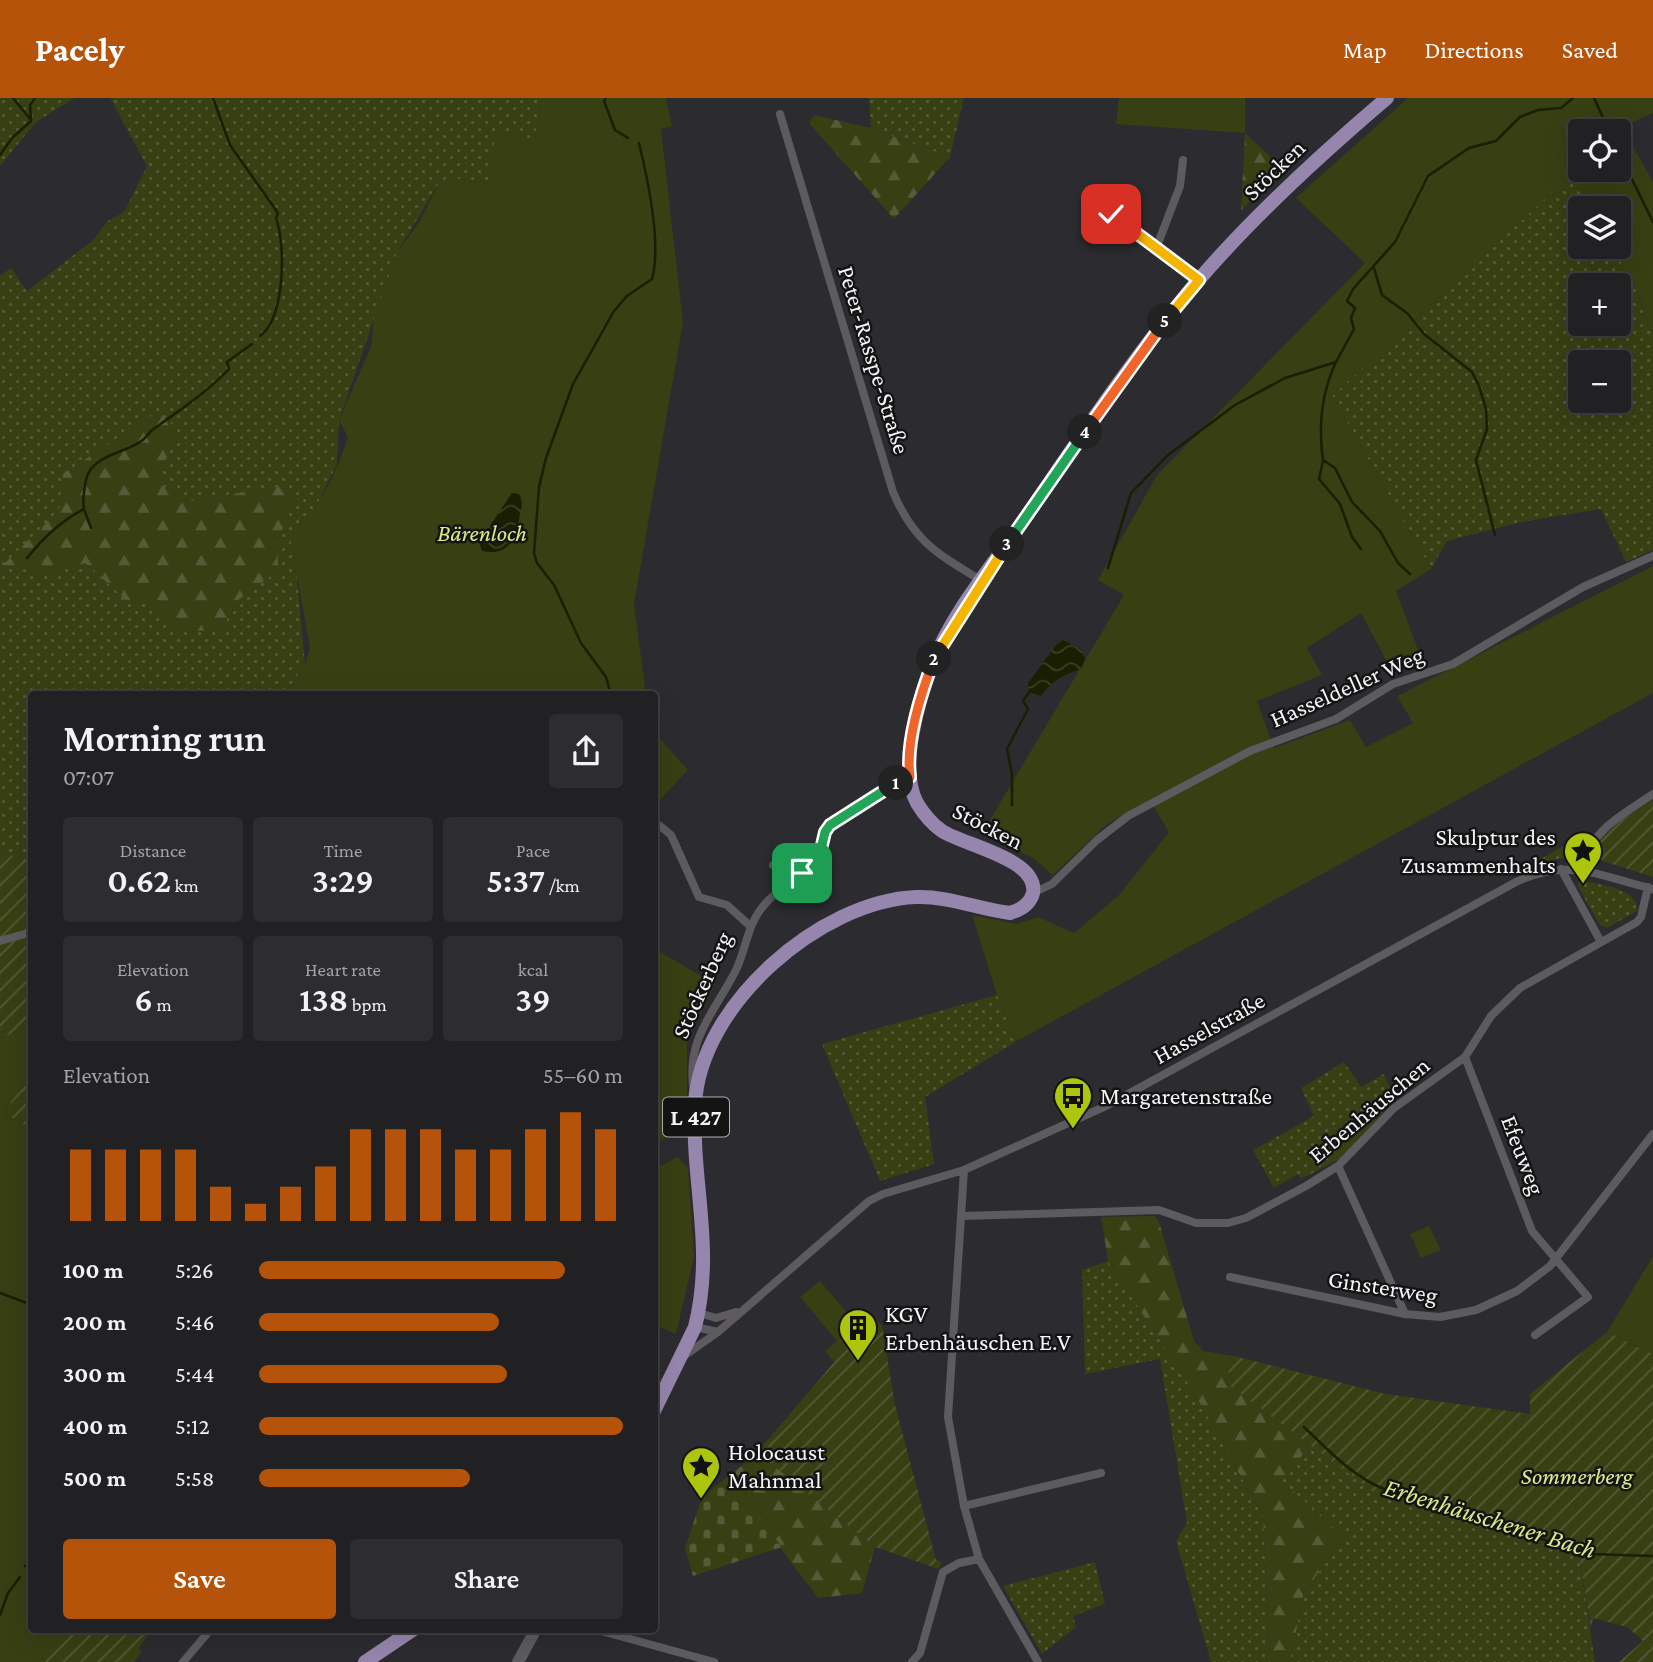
<!DOCTYPE html>
<html lang="en">
<head>
<meta charset="utf-8">
<style>
  :root { --surface:#212023; --page:#2d2d30; --text:#f1f3f6; --muted:#a2a3a6; --line:#3e3e41; --accent:#b45309 }
  body { margin:0; font-family:"Crimson Pro",serif; background:var(--page); color:var(--text); height:100vh; display:flex; flex-direction:column; font-size:26px; white-space:nowrap }
  * { box-sizing:border-box; margin:0 }
  p { font-size:23px; color:var(--muted) }
  .icon { flex:none; width:38px; height:38px; fill:none; stroke:currentColor; stroke-width:2; stroke-linecap:round; stroke-linejoin:round }
  .map { position:relative; flex:1; overflow:hidden }
  .sheet { position:absolute; left:28px; top:593px; width:630px; height:942px; display:flex; flex-direction:column; background:var(--surface); border-radius:7px; box-shadow:0 7px 28px #0002,0 0 0 2px var(--line) }
  .sheet>* { flex:none }
  .tools { position:absolute; left:1568px; top:21px; display:grid; gap:14px }
  .tools a { display:grid; place-items:center; width:63px; height:63px; border-radius:7px; background:var(--surface); box-shadow:0 7px 28px #0002,0 0 0 2px var(--line); font-size:35px }
  .pin { position:absolute; display:grid; place-items:center; width:60px; height:60px; color:#fff; margin:-30px; border-radius:14px; box-shadow:0 4px 10px #0006 }
  .km { position:absolute; width:35px; height:35px; margin:-18px; border-radius:50%; background:#222; color:#fff; font-size:19px; line-height:35px; text-align:center }
  .round { display:grid; place-items:center; flex:none; width:74px; height:74px; border-radius:7px; background:var(--page) }
  .summary { display:flex; align-items:center; justify-content:space-between; height:119px; padding:0 35px }
  h1 { font-size:38px; font-weight:600; line-height:52px }
  .figures { display:grid; grid-template-columns:repeat(3,1fr); gap:10px; height:119px; padding:7px 35px }
  .figures div { display:grid; align-content:center; border-radius:7px; background:var(--page); text-align:center }
  .figures b { font-size:35px; font-weight:600 }
  .figures small { font-size:19px; font-weight:400 }
  .figures p { font-size:19px }
  .chart { height:196px; padding:14px 35px }
  .chart p { display:flex; justify-content:space-between }
  .chart svg { width:100%; height:126px; margin-top:7px; stroke:var(--accent); stroke-width:6 }
  .action { display:flex; gap:14px; margin-top:auto; padding:14px 35px }
  .action a { flex:1; height:80px; border-radius:7px; background:var(--accent); color:#fff; font-size:28px; font-weight:600; line-height:80px; text-align:center }
  .action a+a { background:var(--page); color:var(--text) }
  ul { padding:0 35px; list-style:none; font-size:23px }
  li { display:grid; grid-template-columns:112px 84px 1fr; align-items:center; height:52px }
  li i { height:18px; border-radius:9px; background:var(--accent) }
  header { display:flex; align-items:center; gap:42px; box-sizing:border-box; height:98px; padding:0 35px; background:var(--accent); color:#fff }
  header strong { font-size:33px }
  nav { display:flex; gap:38px; margin-inline-start:auto; font-size:24px }
  .map>svg:first-child { display:block }
  .grass { fill:url(#grass-dots); fill-rule:evenodd }
  .forest { fill:url(#forest-firs) }
  .cemetery { fill:url(#cemetery-stones) }
  .park { fill:#373f13; fill-rule:evenodd }
  .garden { fill:url(#garden-furrows) }
  .water { fill:url(#water-waves) }
  .lines { fill:none; stroke-linecap:round; stroke-linejoin:round }
  .stream { stroke:#191f00; stroke-width:2.5 }
  .street { stroke:#5d5b60; stroke-width:8 }
  .secondary { stroke:#5d5b60; stroke-width:12 }
  .primary { stroke:#9686ae; stroke-width:14 }
  .split-1-casing { stroke:#fff; stroke-width:14 }
  .split-2-casing { stroke:#fff; stroke-width:14 }
  .split-3-casing { stroke:#fff; stroke-width:14 }
  .split-4-casing { stroke:#fff; stroke-width:14 }
  .split-5-casing { stroke:#fff; stroke-width:14 }
  .split-6-casing { stroke:#fff; stroke-width:14 }
  .split-1 { stroke:#22a559; stroke-width:9 }
  .split-2 { stroke:#f0652b; stroke-width:9 }
  .split-3 { stroke:#f5b400; stroke-width:9 }
  .split-4 { stroke:#22a559; stroke-width:9 }
  .split-5 { stroke:#f0652b; stroke-width:9 }
  .split-6 { stroke:#f5b400; stroke-width:9 }
  .labels { text-anchor:middle; stroke-width:5; stroke-linejoin:round; paint-order:stroke }
  .shield { fill:#141415; stroke:#b2b1b3; stroke-width:2 }
  .shield-label { font-size:23px; font-weight:bold; fill:#f5f4f7 }
  .street-label { font-size:24px; fill:#f5f4f7; stroke:#141415 }
  .park-label { font-size:24px; font-style:italic; fill:#daee8b; stroke:#141415 }
  .poi-label { font-size:24px; fill:#f5f4f7; stroke:#141415; text-anchor:start }
  .water-label { font-size:26px; font-style:italic; fill:#d7eb88; stroke:#141415 }
</style>
</head>
<body>
<header>
<strong>Pacely</strong>
<nav><a>Map</a><a>Directions</a><a>Saved</a></nav>
</header>
<div class="map">
<svg width="1653" height="1564" viewBox="0 0 1653 1564">
  <defs>
    <pattern id="grass-dots" width="8" height="8" patternUnits="userSpaceOnUse" patternTransform="scale(1.75)"><rect width="8" height="8" fill="#373f13"/><path d="M2 2h.1M6 6h.1" fill="none" stroke="#555b36" stroke-width="1.8" stroke-linecap="round"/></pattern>
    <pattern id="forest-firs" width="22" height="20" patternUnits="userSpaceOnUse" patternTransform="scale(1.75)"><rect width="22" height="20" fill="#373f13"/><path d="M5 1l3.5 6h-7zM16 11l3.5 6h-7z" fill="#555b36"/></pattern>
    <pattern id="cemetery-stones" width="16" height="16" patternUnits="userSpaceOnUse" patternTransform="scale(1.75)"><rect width="16" height="16" fill="#373f13"/><path d="M2 7V4a2 2 0 0 1 4 0v3zM10 15v-3a2 2 0 0 1 4 0v3z" fill="#555b36"/></pattern>
    <pattern id="garden-furrows" width="10" height="10" patternUnits="userSpaceOnUse" patternTransform="scale(1.75)"><rect width="10" height="10" fill="#373f13"/><path d="M-1 1l2-2M0 10L10 0M9 11l2-2" fill="none" stroke="#555b36"/></pattern>
    <pattern id="water-waves" width="16" height="10" patternUnits="userSpaceOnUse" patternTransform="scale(1.75)"><rect width="16" height="10" fill="#191f00"/><path d="M0 5q4-4 8 0t8 0" fill="none" stroke="#3b4026"/></pattern>
  </defs>
  <rect width="100%" height="100%" fill="#2c2b2f"/>
  <path class="grass" d="M 0,0 L 75,0 L 36,24 L 0,68 Z
    M 110,0 L 542,0 L 535,41 L 488,85 L 452,80 L 440,83 L 397,155 L 339,322 L 337,366 L 317,407 L 293,436 L 305,566 L 285,597 L 32,597 L 31,760 L 0,756 L 0,178 L 11,170 L 27,193 L 92,143 L 108,123 L 124,114 L 147,68 Z
    M 869,0 L 964,0 L 950,59 L 871,30 Z
    M 1570,77 L 1589,110 L 1580,110 L 1580,149 L 1612,149 L 1633,185 L 1653,236 L 1653,452 L 1626,464 L 1601,411 L 1521,424 L 1447,443 L 1431,471 L 1332,298 ZM 1580,187 L 1619,187 L 1619,226 L 1580,226 ZM 1580,264 L 1619,264 L 1619,303 L 1580,303 Z
    M 1590,733 L 1578,756 L 1538,766 L 1537,763 Z
    M 1581,782 C 1599,787 1639,789 1637,813 L 1607,830 L 1600,827 L 1577,787 Z
    M 997,897 L 1017,943 L 925,999 L 934,1066 L 880,1083 L 822,946 Z
    M 1344,964 L 1361,989 L 1384,976 L 1396,1002 L 1339,1061 L 1301,1081 L 1298,1076 L 1274,1090 L 1253,1052 L 1314,1018 L 1301,990 Z
    M 1108,1163 L 1147,1219 L 1199,1303 L 1263,1418 L 1270,1564 L 1211,1564 L 1176,1443 L 1187,1425 L 1160,1261 L 1085,1276 L 1082,1172 Z
    M 1312,1346 L 1376,1396 L 1579,1457 L 1595,1564 L 1290,1564 L 1304,1493 L 1345,1440 L 1280,1382 Z
    M 1095,1464 L 1105,1506 L 1073,1518 L 1076,1529 L 1042,1556 L 1003,1488 Z"/>
  <path class="forest" d="M 814,17 L 871,30 L 950,59 L 894,121 L 809,25 Z
    M 1245,35 L 1285,72 L 1241,112 Z
    M 157,314 L 177,330 L 158,385 L 187,403 L 279,389 L 293,402 L 276,449 L 279,472 L 230,508 L 225,531 L 180,534 L 143,502 L 131,507 L 86,465 L 47,476 L 3,467 L 59,412 L 63,376 Z
    M 1155,1118 L 1159,1124 L 1194,1243 L 1203,1253 L 1234,1258 L 1225,1284 L 1312,1346 L 1281,1382 L 1345,1440 L 1304,1493 L 1290,1564 L 1270,1564 L 1263,1418 L 1196,1298 L 1108,1163 L 1101,1119 Z
    M 759,1355 L 875,1449 L 862,1495 L 818,1500 L 727,1379 Z"/>
  <path class="cemetery" d="M 727,1379 L 782,1449 L 693,1478 L 685,1450 L 702,1399 Z"/>
  <path class="park" d="M 542,0 L 666,0 L 672,28 L 661,31 L 683,224 L 634,506 L 646,597 L 285,597 L 305,566 L 310,550 L 291,444 C 295,425 308,418 318,404 C 331,385 341,361 348,339 L 339,322 L 371,249 L 374,220 L 397,155 L 420,123 L 440,83 L 452,80 L 488,85 L 496,34 L 535,41 Z
    M 1119,0 L 1245,0 L 1245,35 L 1116,26 Z
    M 1408,0 L 1653,0 L 1653,15 L 1622,29 L 1653,84 L 1653,236 L 1633,185 L 1612,149 L 1619,149 L 1619,110 L 1589,110 L 1570,78 L 1332,298 L 1431,471 L 1396,493 L 1418,552 L 1393,575 L 1361,515 L 1307,550 L 1322,577 L 1257,603 L 1274,650 L 1350,622 L 1366,649 L 1413,625 L 1397,598 L 1653,468 L 1653,595 L 1017,943 L 997,897 L 972,817 L 1017,826 L 1038,819 L 1074,835 L 1119,797 L 1169,734 L 1150,703 L 1107,726 L 1053,777 L 1033,760 L 982,735 L 1124,497 L 1098,482 L 1157,377 L 1365,165 L 1296,100 ZM 1580,33 L 1619,33 L 1619,72 L 1580,72 Z
    M 655,635 L 688,672 L 655,707 L 654,707 Z
    M 655,851 L 715,886 L 687,943 L 687,1019 L 677,1033 L 655,1046 Z
    M 31,916 L 31,973 L 4,1015 L 31,1031 L 32,1531 L 153,1531 L 138,1550 L 142,1553 L 133,1564 L 0,1564 L 0,940 L 19,933 Z
    M 678,1059 L 688,1070 L 694,1159 L 676,1236 L 655,1227 L 654,1071 Z
    M 1429,1128 L 1441,1152 L 1421,1160 L 1410,1136 Z
    M 1653,1158 L 1653,1256 L 1607,1234 Z
    M 820,1183 L 862,1232 L 835,1265 L 825,1253 L 837,1243 L 800,1199 Z"/>
  <path class="garden" d="M 1653,701 L 1653,779 L 1593,760 C 1590,738 1637,713 1653,701 Z
    M 0,756 L 32,760 L 31,916 L 19,933 L 0,940 Z
    M 31,973 L 31,1031 L 4,1015 Z
    M 872,1220 L 882,1227 L 895,1307 L 936,1462 L 942,1464 L 939,1471 L 875,1449 L 765,1361 L 756,1351 L 765,1345 Z
    M 1607,1234 L 1653,1256 L 1653,1564 L 1619,1564 L 1643,1543 L 1627,1529 L 1593,1520 L 1591,1531 L 1579,1457 L 1376,1396 L 1225,1284 L 1234,1258 L 1386,1296 L 1530,1316 L 1530,1296 Z
    M 61,1531 L 153,1531 L 138,1550 L 142,1553 L 133,1564 L 37,1564 Z"/>
  <path class="water" d="M 512,395 L 519,396 C 523,404 522,408 520,417 C 516,439 510,459 482,453 L 479,444 Z
    M 1063,542 L 1081,551 L 1085,561 L 1081,571 C 1063,577 1053,582 1041,598 L 1029,594 L 1028,585 L 1056,547 Z"/>
  <g class="lines">
    <path class="stream" d="M 13,0 L 31,22
      M 213,0 L 230,47 L 278,115 L 276,120 C 286,148 285,220 260,238
      M 606,0 L 604,3 L 615,32 L 628,40
      M 1594,0 L 1609,33
      M 1619,55 L 1653,124
      M 0,57 L 12,40 L 31,23 L 30,7 L 35,0
      M 1374,170 L 1382,197 L 1407,215 L 1424,236 L 1472,274 L 1479,288 L 1486,311 L 1487,331 L 1476,362 L 1495,437
      M 1336,264 C 1321,296 1318,327 1323,362 L 1335,370 L 1352,404 L 1380,433 L 1398,465 L 1410,476
      M 1323,363 L 1319,381 L 1340,406 L 1352,439 L 1361,451
      M 84,411 L 91,430
      M 27,460 C 44,439 60,424 84,411 C 82,404 85,380 89,374 C 99,357 125,354 140,344 C 145,341 148,336 152,332 C 179,313 206,295 229,271 L 227,264 L 252,246
      M 1108,470 L 1131,395 L 1168,357 L 1235,307 L 1285,280 L 1336,264 L 1354,231 L 1351,220 L 1355,210 L 1347,203 L 1353,191 L 1395,144 L 1428,78 L 1469,50 L 1496,43 L 1520,19 L 1538,12 L 1561,10 L 1573,0
      M 611,597 L 606,579 L 581,545 L 554,487 L 537,465 L 534,455 L 539,389 L 546,360 L 573,286 L 614,213 L 627,198 L 652,181 C 662,145 648,82 639,45
      M 1012,707 L 1012,676 L 1007,651 L 1028,611 L 1023,603 L 1030,593
      M 0,1195 L 32,1207
      M 1304,1329 C 1329,1353 1353,1379 1386,1392 L 1589,1456 L 1653,1458
      M 25,1468 L 32,1463
      M 0,1517 L 8,1495 L 20,1479"/>
    <path class="street" d="M 780,16 L 893,394 C 914,444 938,456 982,483
      M 1095,103 L 1199,182
      M 1157,148 L 1180,88 L 1183,62
      M 654,723 L 671,737 L 699,799 L 727,807 L 750,828
      M 773,767 L 783,769 L 798,760 L 819,760
      M 1578,770 C 1597,729 1616,721 1653,696
      M 1561,771 L 1601,844
      M 1033,795 L 1052,786 L 1097,742 L 1128,718 L 1250,653 L 1336,621 L 1393,586 L 1453,566 L 1583,489 L 1653,458
      M 0,843 L 32,834
      M 1465,959 L 1532,1133 L 1588,1199 L 1535,1237
      M 694,995 C 685,941 713,917 736,872 C 747,849 747,825 766,805 C 779,789 810,776 819,760 C 826,749 822,736 832,726 C 848,708 887,690 910,679
      M 1338,1068 L 1405,1216
      M 964,1072 L 948,1319 L 964,1408 L 979,1461 L 1038,1564
      M 963,1118 L 1159,1112 L 1196,1125 L 1228,1125 L 1246,1120 L 1306,1088 L 1338,1068 L 1394,1010 L 1465,959 L 1491,918 L 1520,890 L 1637,824 L 1641,819 L 1648,789
      M 1230,1179 L 1405,1216 L 1440,1219 L 1476,1212 L 1517,1193 L 1550,1168 L 1653,1036
      M 699,1215 L 716,1220 L 736,1214
      M 695,1229 L 718,1234
      M 681,1260 L 718,1234 L 869,1103 L 883,1096 L 964,1072 L 1106,1008 L 1516,784 C 1570,759 1599,778 1653,791
      M 964,1408 L 1101,1375
      M 594,1531 L 714,1564
      M 183,1564 L 211,1531
      M 912,1564 L 920,1555 L 943,1474 L 959,1465 L 979,1461"/>
    <path class="secondary" d="M 518,1564 L 536,1531"/>
    <path class="primary" d="M 654,1313 L 695,1229 C 715,1149 691,1085 695,1006 C 700,907 820,803 916,799 C 949,798 978,811 1010,815 C 1020,812 1030,807 1033,795 C 1039,761 963,747 942,733 C 932,726 923,715 917,705 C 898,670 919,600 933,565 C 952,515 991,470 1021,426 C 1077,345 1132,261 1196,185 C 1253,118 1320,57 1387,0
      M 365,1564 L 414,1531"/>
  </g>
  <g class="lines">
    <defs>
      <path id="split-1" d="M 802,775 L 819,760 L 825,734 L 830,727 L 896,685"/>
      <path id="split-2" d="M 896,685 L 910,679 C 905,643 921,595 934,561"/>
      <path id="split-3" d="M 934,561 L 1007,446"/>
      <path id="split-4" d="M 1007,446 L 1085,334"/>
      <path id="split-5" d="M 1085,334 L 1165,223"/>
      <path id="split-6" d="M 1111,116 L 1199,182 L 1165,223"/>
    </defs>
    <use href="#split-1" class="split-1-casing"/>
    <use href="#split-2" class="split-2-casing"/>
    <use href="#split-3" class="split-3-casing"/>
    <use href="#split-4" class="split-4-casing"/>
    <use href="#split-5" class="split-5-casing"/>
    <use href="#split-6" class="split-6-casing"/>
    <use href="#split-1" class="split-1"/>
    <use href="#split-2" class="split-2"/>
    <use href="#split-3" class="split-3"/>
    <use href="#split-4" class="split-4"/>
    <use href="#split-5" class="split-5"/>
    <use href="#split-6" class="split-6"/>
  </g>
  <defs>
    <symbol id="sight-pin" viewBox="-11 -11 22 30"><path d="M0 17L-7.5 6A9.5 9.5 0 1 1 7.5 6Z" fill="#adc60d" stroke="#141415"/><path d="M0-6L1.8-2.2L6-1.7L2.9 1.2L3.7 5.4L0 3.3L-3.7 5.4L-2.9 1.2L-6-1.7L-1.8-2.2Z" fill="#111"/></symbol>
    <symbol id="bus-pin" viewBox="-11 -11 22 30"><path d="M0 17L-7.5 6A9.5 9.5 0 1 1 7.5 6Z" fill="#adc60d" stroke="#141415"/><path d="M-5-6H5V4H4V6H2V4H-2V6H-4V4H-5ZM-3.5-4V0h7V-4ZM-3.5 1.2v1.5H-2V1.2ZM2 1.2v1.5H3.5V1.2Z" fill="#111"/></symbol>
    <symbol id="building-pin" viewBox="-11 -11 22 30"><path d="M0 17L-7.5 6A9.5 9.5 0 1 1 7.5 6Z" fill="#adc60d" stroke="#141415"/><path d="M-4-6H4V6H1V3H-1V6H-4ZM-2.5-4.3h1.7v1.8h-1.7ZM.8-4.3h1.7v1.8H.8ZM-2.5-1h1.7V.8h-1.7ZM.8-1h1.7V.8H.8Z" fill="#111"/></symbol>
  </defs>
  <g fill-rule="evenodd">
    <use href="#sight-pin" x="1561" y="731" width="44" height="60"/>
    <use href="#bus-pin" x="1051" y="976" width="44" height="60"/>
    <use href="#building-pin" x="836" y="1208" width="44" height="60"/>
    <use href="#sight-pin" x="679" y="1346" width="44" height="60"/>
  </g>
  <g class="labels">
    <rect class="shield" x="663" y="999.5" width="66" height="39" rx="5"/>
    <g class="shield-label">
      <text x="696" y="1027">L 427</text>
    </g>
    <g class="street-label">
      <text transform="translate(1274 72) rotate(-44)" y="8">Stöcken</text>
      <text transform="translate(874 262) rotate(73)" y="8">Peter-Rasspe-Straße</text>
      <text transform="translate(1347 589) rotate(-24)" y="8">Hasseldeller Weg</text>
      <text transform="translate(988 728) rotate(27)" y="8">Stöcken</text>
      <text transform="translate(702 887) rotate(-66)" y="8">Stöckerberg</text>
      <text transform="translate(1209 930) rotate(-29)" y="8">Hasselstraße</text>
      <text transform="translate(1369 1012) rotate(-40)" y="8">Erbenhäuschen</text>
      <text transform="translate(1523 1057) rotate(69)" y="8">Efeuweg</text>
      <text transform="translate(1383 1189) rotate(9)" y="8">Ginsterweg</text>
    </g>
    <g class="park-label">
      <text x="482" y="443">Bärenloch</text>
      <text x="1577" y="1386">Sommerberg</text>
    </g>
    <g class="poi-label">
      <text x="1556" y="747" text-anchor="end">Skulptur des<tspan x="1556" dy="28">Zusammenhalts</tspan></text>
      <text x="1100" y="1006">Margaretenstraße</text>
      <text x="885" y="1224">KGV<tspan x="885" dy="28">Erbenhäuschen E.V</tspan></text>
      <text x="728" y="1362">Holocaust<tspan x="728" dy="28">Mahnmal</tspan></text>
    </g>
    <g class="water-label">
      <text transform="translate(1490 1420) rotate(17)" y="9">Erbenhäuschener Bach</text>
    </g>
  </g>
</svg>
<div class="tools">
<a><svg class="icon" aria-label="locate" viewBox="0 0 24 24"><circle cx="12" cy="12" r="6"/><path d="M12 2v4M12 18v4M2 12h4M18 12h4"/></svg></a>
<a><svg class="icon" aria-label="layers" viewBox="0 0 24 24"><path d="M12 4l9 5-9 5-9-5zM3 14l9 5 9-5"/></svg></a>
<a>+</a>
<a>−</a>
</div>
<div class="pin" style="left:802px;top:775px;background:#1e9e55"><svg class="icon" aria-label="arrive" viewBox="0 0 24 24"><path d="M6 21V4h12l-3 4 3 4H6"/></svg></div>
<div class="pin" style="left:1111px;top:116px;background:#d93025"><svg class="icon" aria-label="check" viewBox="0 0 24 24"><path d="M5 12l5 5 9-10"/></svg></div>
<b class="km" style="left:896px;top:685px">1</b>
<b class="km" style="left:934px;top:561px">2</b>
<b class="km" style="left:1007px;top:446px">3</b>
<b class="km" style="left:1085px;top:334px">4</b>
<b class="km" style="left:1165px;top:223px">5</b>
<section class="sheet">
<div class="summary"><div><h1>Morning run</h1><p>07:07</p></div><a class="round"><svg class="icon" aria-label="share" viewBox="0 0 24 24"><path d="M12 15V3M7 8l5-5 5 5M5 13v7h14v-7"/></svg></a></div>
<div class="figures">
<div><p>Distance</p><b>0.62<small> km</small></b></div>
<div><p>Time</p><b>3:29</b></div>
<div><p>Pace</p><b>5:37<small> /km</small></b></div>
</div>
<div class="figures">
<div><p>Elevation</p><b>6<small> m</small></b></div>
<div><p>Heart rate</p><b>138<small> bpm</small></b></div>
<div><p>kcal</p><b>39</b></div>
</div>
<div class="chart"><p><span>Elevation</span>55–60 m</p>
<svg viewBox="0 0 160 44" preserveAspectRatio="none"><path d="M5 44V19M15 44V19M25 44V19M35 44V19M45 44V32M55 44V38M65 44V32M75 44V25M85 44V12M95 44V12M105 44V12M115 44V19M125 44V19M135 44V12M145 44V6M155 44V12"/></svg>
</div>
<ul>
<li><b>100 m</b>5:26<i style="width:84%"></i></li>
<li><b>200 m</b>5:46<i style="width:66%"></i></li>
<li><b>300 m</b>5:44<i style="width:68%"></i></li>
<li><b>400 m</b>5:12<i style="width:100%"></i></li>
<li><b>500 m</b>5:58<i style="width:58%"></i></li>
</ul>
<div class="action"><a>Save</a><a>Share</a></div>
</section>
</div>
</body>
</html>
